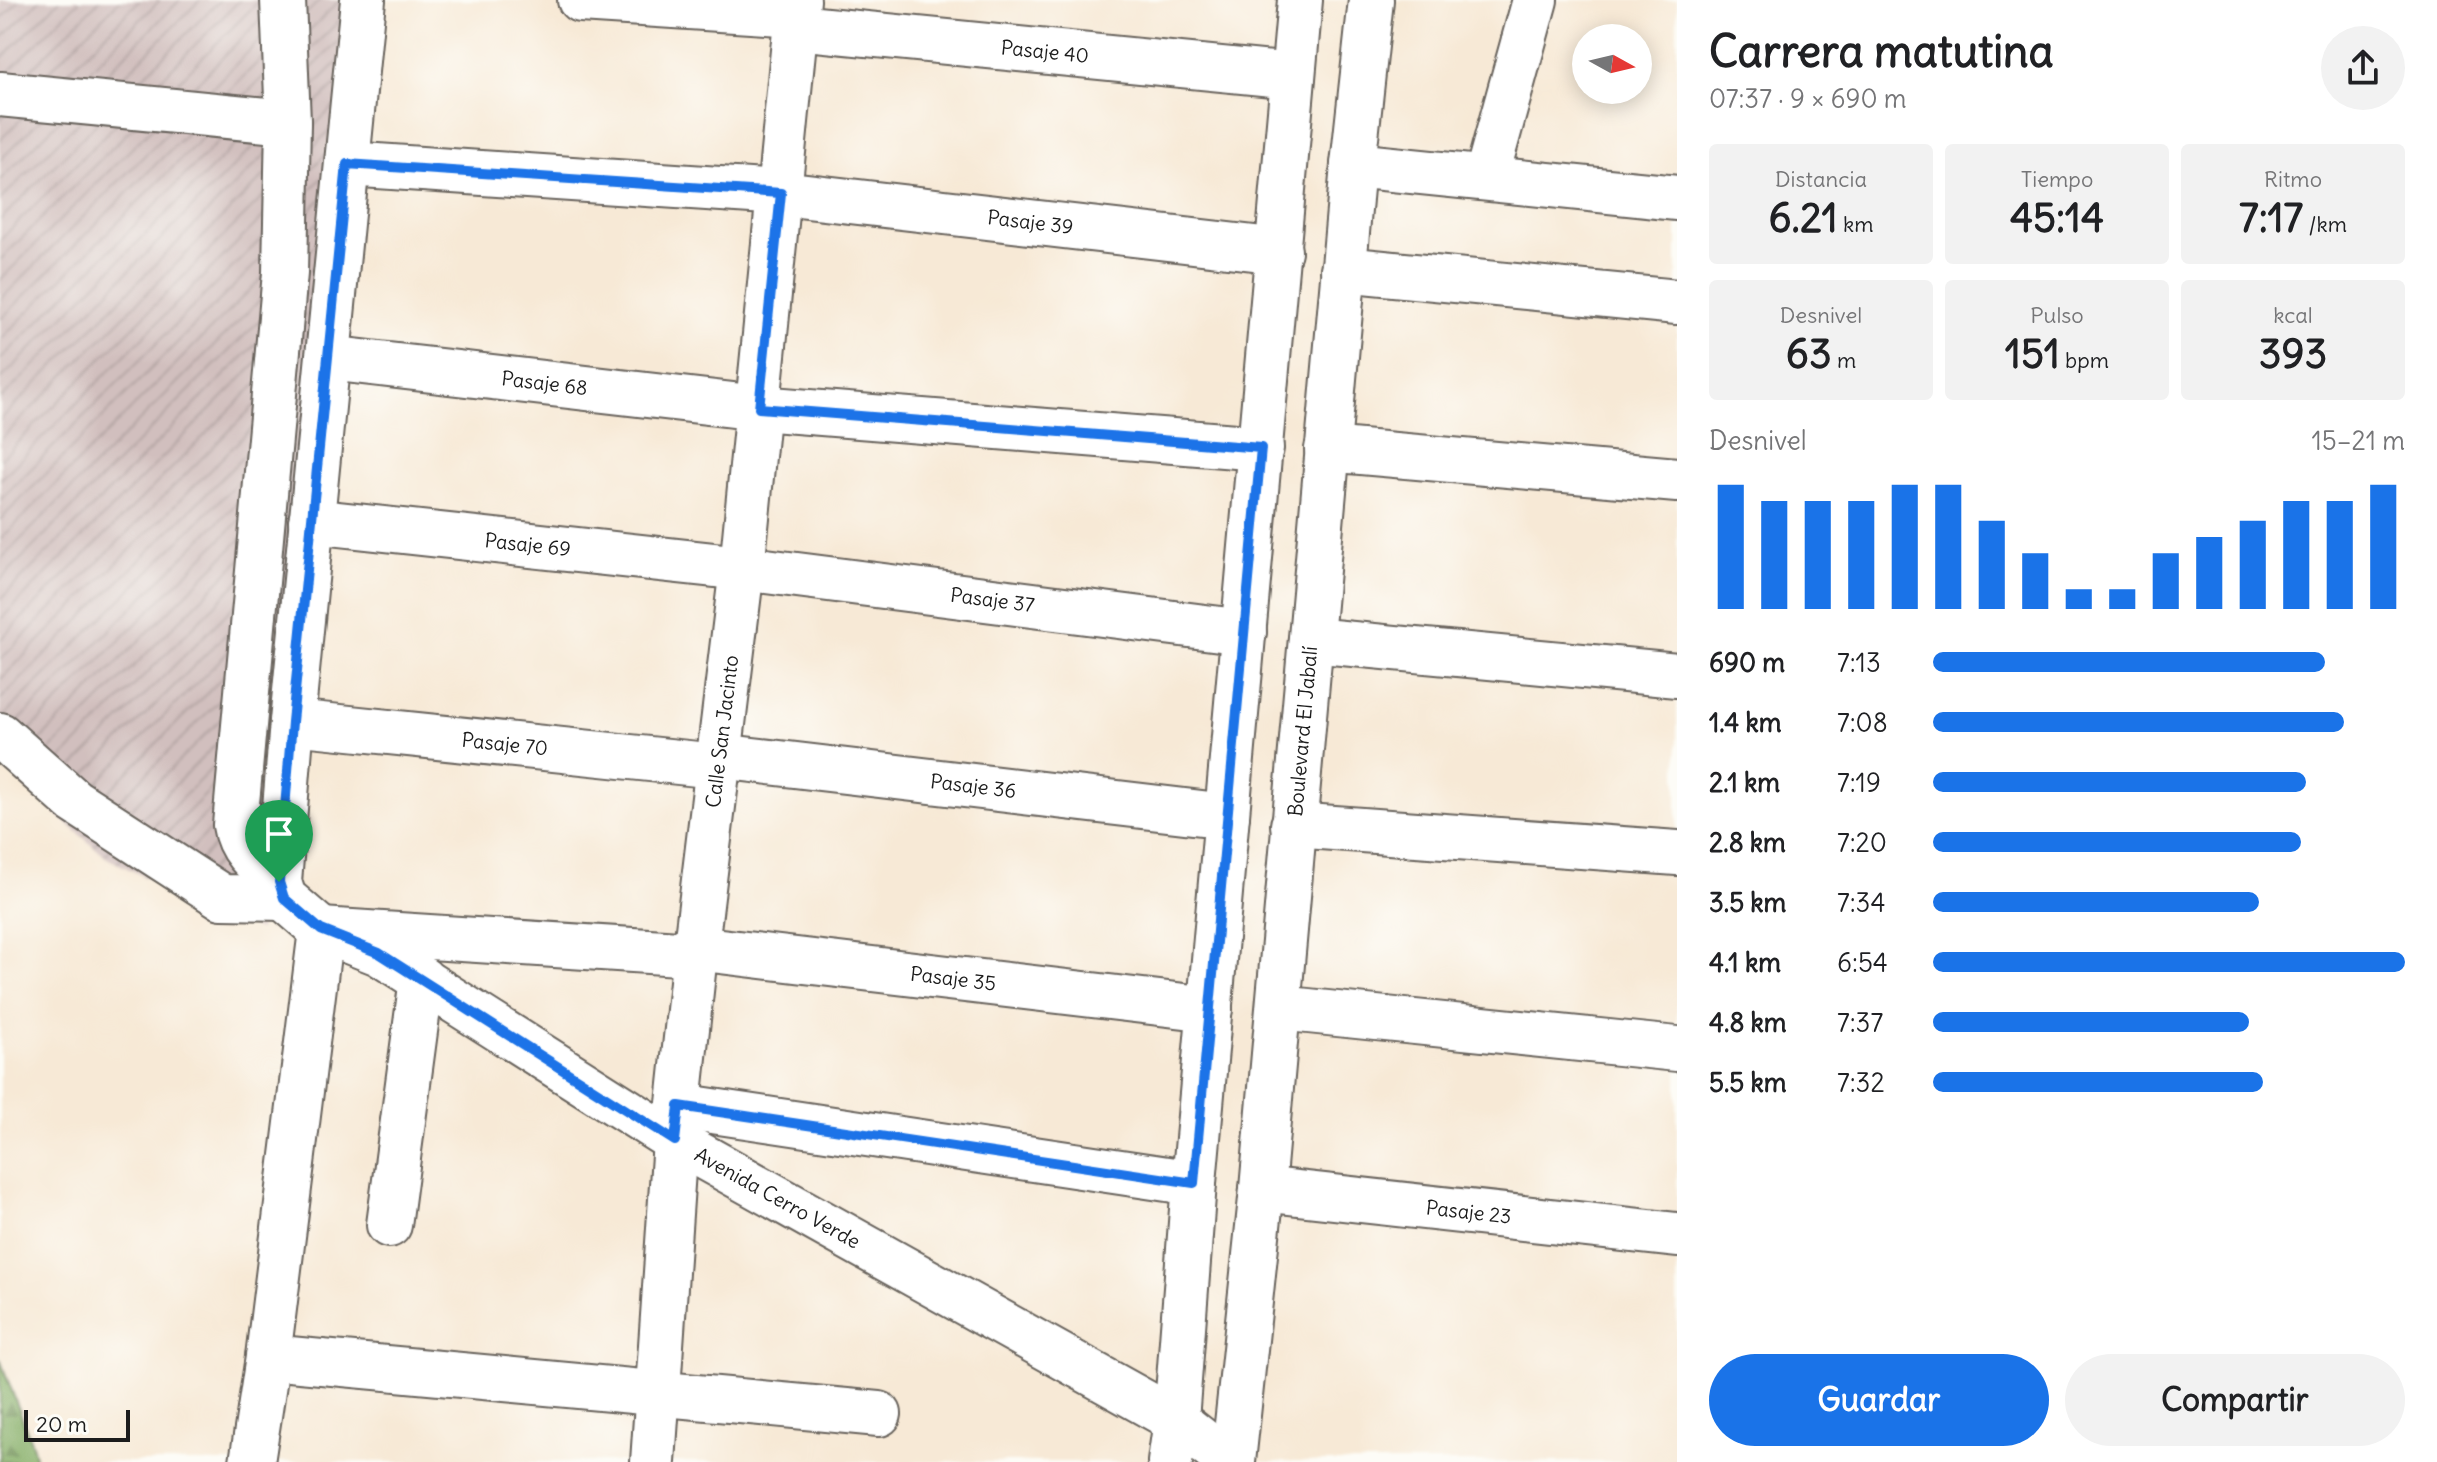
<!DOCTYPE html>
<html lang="es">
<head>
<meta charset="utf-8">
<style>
  :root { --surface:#fff; --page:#f2f2f2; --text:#202124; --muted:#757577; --accent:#1a73e8 }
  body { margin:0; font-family:Delius,sans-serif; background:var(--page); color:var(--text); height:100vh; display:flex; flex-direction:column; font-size:30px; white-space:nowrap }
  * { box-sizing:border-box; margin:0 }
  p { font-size:26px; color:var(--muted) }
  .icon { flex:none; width:44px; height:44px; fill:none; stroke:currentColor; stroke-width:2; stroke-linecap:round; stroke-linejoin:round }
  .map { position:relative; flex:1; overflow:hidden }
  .panel { display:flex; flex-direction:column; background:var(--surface); width:760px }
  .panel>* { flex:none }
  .needle { width:52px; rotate:98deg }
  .fabs { position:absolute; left:1572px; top:24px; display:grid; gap:16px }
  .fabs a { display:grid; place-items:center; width:80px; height:80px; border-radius:50%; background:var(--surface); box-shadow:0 4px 20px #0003; font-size:40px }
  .scale { position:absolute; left:24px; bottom:20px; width:106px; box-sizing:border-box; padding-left:8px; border:4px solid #1c1c1c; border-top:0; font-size:22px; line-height:28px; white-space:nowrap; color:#1c1c1c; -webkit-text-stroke:6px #fdfcf7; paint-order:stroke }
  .pin { position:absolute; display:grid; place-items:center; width:68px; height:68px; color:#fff; margin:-82px -34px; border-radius:50% 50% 50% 0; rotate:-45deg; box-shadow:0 0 8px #0007 }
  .pin .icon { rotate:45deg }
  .round { display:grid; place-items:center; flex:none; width:84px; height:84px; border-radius:42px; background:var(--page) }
  .headline { display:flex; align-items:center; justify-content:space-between; height:136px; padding:0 32px }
  h1 { font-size:44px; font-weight:800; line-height:60px }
  .metrics { display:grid; grid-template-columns:repeat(3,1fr); gap:12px; height:136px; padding:8px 32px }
  .metrics div { display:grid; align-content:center; border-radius:8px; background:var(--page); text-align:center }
  .metrics b { font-size:40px; font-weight:800 }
  .metrics small { font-size:22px; font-weight:400 }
  .metrics p { font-size:22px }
  .chart { height:224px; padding:16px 32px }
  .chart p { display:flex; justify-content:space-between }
  .chart svg { width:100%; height:144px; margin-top:8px; stroke:var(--accent); stroke-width:6 }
  .primary-button { display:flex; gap:16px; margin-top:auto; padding:16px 32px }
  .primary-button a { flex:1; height:92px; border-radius:48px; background:var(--accent); color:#fff; font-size:32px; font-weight:800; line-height:92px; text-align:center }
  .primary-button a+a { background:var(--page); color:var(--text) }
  ul { padding:0 32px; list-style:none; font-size:26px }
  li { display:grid; grid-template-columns:128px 96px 1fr; align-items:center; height:60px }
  li i { height:20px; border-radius:10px; background:var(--accent) }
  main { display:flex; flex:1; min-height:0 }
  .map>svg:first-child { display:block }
  .industrial { fill:url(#industrial-furrows) }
  .forest { fill:url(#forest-firs); stroke:#4e633e; stroke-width:2 }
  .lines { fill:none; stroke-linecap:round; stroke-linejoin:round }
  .minor-casing { stroke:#69645d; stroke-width:48 }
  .minor { stroke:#fff; stroke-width:44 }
  .route-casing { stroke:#fff; stroke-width:16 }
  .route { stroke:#1a73e8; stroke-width:10 }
  .labels { text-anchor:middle; stroke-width:6; stroke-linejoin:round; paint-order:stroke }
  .street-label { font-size:20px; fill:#1c1c1c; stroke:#fdfcf7 }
</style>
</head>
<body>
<main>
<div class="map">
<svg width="1677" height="1462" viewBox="0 0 1677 1462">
  <defs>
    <pattern id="industrial-furrows" width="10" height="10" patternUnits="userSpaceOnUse" patternTransform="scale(2)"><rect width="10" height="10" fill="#d1bfbe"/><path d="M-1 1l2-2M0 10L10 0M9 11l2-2" fill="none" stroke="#b3a4a3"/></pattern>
    <pattern id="forest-firs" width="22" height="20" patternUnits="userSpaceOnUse" patternTransform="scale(2)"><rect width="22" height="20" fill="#80aa60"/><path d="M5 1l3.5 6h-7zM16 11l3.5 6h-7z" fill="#688a4e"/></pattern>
  </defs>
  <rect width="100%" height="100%" fill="#fdfcf7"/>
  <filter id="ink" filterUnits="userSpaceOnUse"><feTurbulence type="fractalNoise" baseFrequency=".0125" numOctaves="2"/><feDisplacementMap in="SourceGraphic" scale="16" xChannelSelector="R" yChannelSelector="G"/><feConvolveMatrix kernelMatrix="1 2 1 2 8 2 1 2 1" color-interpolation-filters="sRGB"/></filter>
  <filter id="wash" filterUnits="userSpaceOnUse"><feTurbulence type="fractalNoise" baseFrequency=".006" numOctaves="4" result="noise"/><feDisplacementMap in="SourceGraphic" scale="32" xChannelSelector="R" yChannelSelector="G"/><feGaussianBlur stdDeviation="1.8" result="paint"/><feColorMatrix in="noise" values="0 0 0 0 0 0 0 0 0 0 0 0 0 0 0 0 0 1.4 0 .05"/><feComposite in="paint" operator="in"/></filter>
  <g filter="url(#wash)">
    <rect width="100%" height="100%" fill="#f7e9d6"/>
    <path class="industrial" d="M 0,0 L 358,0 L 259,930 L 206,908 L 107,858 L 0,765 Z"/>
    <path class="forest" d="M 0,1359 L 33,1447 L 36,1462 L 0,1462 Z"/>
  </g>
  <g filter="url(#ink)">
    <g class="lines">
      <defs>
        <g id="minor">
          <path id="s1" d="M 363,0 L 292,722 L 279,882 L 284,898 L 321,930 L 379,953 L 675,1141 L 1176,1420 L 1229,1462"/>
          <path d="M 580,0 L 797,14"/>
          <path id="s2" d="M 796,27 L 1293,76"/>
          <path d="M 0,94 L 288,122"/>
          <path id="s3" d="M 347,164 L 781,193 L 1279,251"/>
          <path d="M 1353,165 L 1677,198"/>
          <path d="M 1486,178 L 1535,0"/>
          <path d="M 1343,269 L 1677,302"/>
          <path id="s4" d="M 328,358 L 759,408 L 1261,448"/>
          <path d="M 1327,449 L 1677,480"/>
          <path id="s5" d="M 311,521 L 742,568 L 1244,632"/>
          <path d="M 1311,640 L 1677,675"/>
          <path id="s6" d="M 292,722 L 717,766"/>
          <path d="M 0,735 L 74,801 L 222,897 L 284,898"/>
          <path id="s7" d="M 719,756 L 1227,816"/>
          <path d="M 1293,825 L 1677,853"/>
          <path d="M 279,882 C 259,865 239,852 235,825 L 285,273 L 288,122 L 283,0"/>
          <path id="s8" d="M 695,948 L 1210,1009"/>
          <path d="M 1279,1008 L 1677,1049"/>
          <path d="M 679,1106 L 1194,1183"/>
          <path id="s9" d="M 1262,1189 L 1677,1235"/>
          <path d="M 389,1225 L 422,979"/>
          <path d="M 268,1357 L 879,1414"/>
          <path d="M 252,1462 L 268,1357 L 321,930 L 695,954"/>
          <path id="s10" d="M 653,1462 L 675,1141 L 695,954 L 742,568 L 798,0"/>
          <path d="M 1170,1462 L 1176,1420 L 1194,1183 L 1300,0"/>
          <path id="s11" d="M 1233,1462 L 1262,1189 L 1353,165 L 1371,0"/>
        </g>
      </defs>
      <use href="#minor" class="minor-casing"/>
      <use href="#minor" class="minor"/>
    </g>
  </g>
  <g class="lines" filter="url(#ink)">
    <defs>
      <path id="route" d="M 347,164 L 781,193 L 759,408 L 1261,448 L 1194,1183 L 679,1106 L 675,1141 L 379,953 L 321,930 L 284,898 L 279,882 L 292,722 Z"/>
    </defs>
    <use href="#route" class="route-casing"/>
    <use href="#route" class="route"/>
  </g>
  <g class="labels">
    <g class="street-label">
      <text dy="7" stroke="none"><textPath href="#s2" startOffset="250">Pasaje 40</textPath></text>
      <text dy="7" stroke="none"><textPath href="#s3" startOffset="686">Pasaje 39</textPath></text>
      <text dy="7" stroke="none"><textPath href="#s4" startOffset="218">Pasaje 68</textPath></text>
      <text dy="7" stroke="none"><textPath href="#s5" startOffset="218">Pasaje 69</textPath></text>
      <text dy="7" stroke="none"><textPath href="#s5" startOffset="686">Pasaje 37</textPath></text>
      <text dy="7" stroke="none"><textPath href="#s10" startOffset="734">Calle San Jacinto</textPath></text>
      <text dy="7" stroke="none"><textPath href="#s11" startOffset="734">Boulevard El Jabalí</textPath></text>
      <text dy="7" stroke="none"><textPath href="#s6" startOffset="214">Pasaje 70</textPath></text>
      <text dy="7" stroke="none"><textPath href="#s7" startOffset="256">Pasaje 36</textPath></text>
      <text dy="7" stroke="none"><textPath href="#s8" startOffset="260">Pasaje 35</textPath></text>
      <text dy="7" stroke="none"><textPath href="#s1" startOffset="1482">Avenida Cerro Verde</textPath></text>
      <text dy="7" stroke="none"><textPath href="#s9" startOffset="208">Pasaje 23</textPath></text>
    </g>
  </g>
</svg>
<div class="fabs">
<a><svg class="needle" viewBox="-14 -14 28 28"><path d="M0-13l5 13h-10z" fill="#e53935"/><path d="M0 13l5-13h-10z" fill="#757577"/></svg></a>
</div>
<div class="scale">20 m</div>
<div class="pin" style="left:279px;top:882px;background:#1e9e55"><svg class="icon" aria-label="arrive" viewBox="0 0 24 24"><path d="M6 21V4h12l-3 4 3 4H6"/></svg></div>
</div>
<section class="panel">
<div class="headline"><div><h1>Carrera matutina</h1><p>07:37 · 9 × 690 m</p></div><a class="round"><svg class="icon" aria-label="share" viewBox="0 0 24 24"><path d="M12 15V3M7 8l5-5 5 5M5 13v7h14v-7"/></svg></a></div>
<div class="metrics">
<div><p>Distancia</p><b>6.21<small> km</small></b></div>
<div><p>Tiempo</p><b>45:14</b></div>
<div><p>Ritmo</p><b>7:17<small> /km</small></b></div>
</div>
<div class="metrics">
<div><p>Desnivel</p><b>63<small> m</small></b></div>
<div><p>Pulso</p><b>151<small> bpm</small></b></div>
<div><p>kcal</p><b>393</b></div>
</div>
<div class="chart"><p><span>Desnivel</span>15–21 m</p>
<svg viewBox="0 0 160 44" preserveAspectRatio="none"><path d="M5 44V6M15 44V11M25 44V11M35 44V11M45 44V6M55 44V6M65 44V17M75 44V27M85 44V38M95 44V38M105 44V27M115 44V22M125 44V17M135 44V11M145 44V11M155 44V6"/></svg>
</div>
<ul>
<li><b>690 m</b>7:13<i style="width:83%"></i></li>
<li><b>1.4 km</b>7:08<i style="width:87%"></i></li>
<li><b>2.1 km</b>7:19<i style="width:79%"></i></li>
<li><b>2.8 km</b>7:20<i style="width:78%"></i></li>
<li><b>3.5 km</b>7:34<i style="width:69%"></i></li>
<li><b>4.1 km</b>6:54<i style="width:100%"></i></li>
<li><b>4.8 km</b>7:37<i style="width:67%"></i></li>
<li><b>5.5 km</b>7:32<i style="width:70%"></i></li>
</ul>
<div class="primary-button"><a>Guardar</a><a>Compartir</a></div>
</section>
</main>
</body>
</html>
